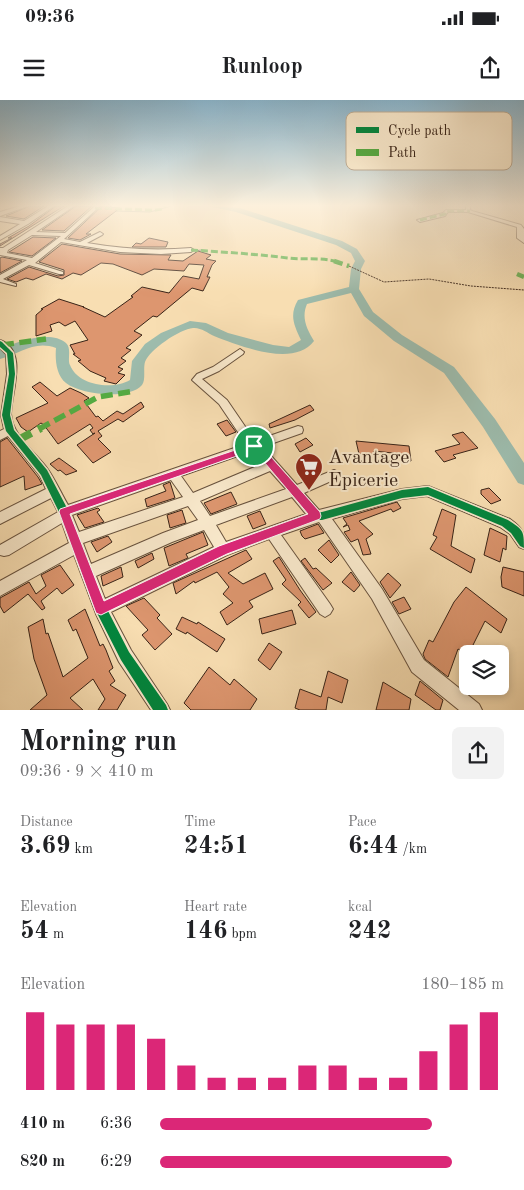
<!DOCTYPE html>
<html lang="en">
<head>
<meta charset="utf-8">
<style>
  :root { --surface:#fff; --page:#f2f2f2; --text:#202124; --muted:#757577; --accent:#db2777 }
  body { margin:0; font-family:"Old Standard TT",serif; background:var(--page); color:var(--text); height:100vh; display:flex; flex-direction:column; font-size:19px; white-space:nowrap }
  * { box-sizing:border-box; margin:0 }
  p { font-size:16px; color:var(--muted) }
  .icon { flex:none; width:28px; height:28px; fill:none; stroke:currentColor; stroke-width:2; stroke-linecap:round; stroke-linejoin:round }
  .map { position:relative; height:610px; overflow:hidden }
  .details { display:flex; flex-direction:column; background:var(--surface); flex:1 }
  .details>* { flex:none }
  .buttons { position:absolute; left:459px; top:545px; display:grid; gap:10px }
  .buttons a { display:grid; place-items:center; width:50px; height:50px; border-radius:8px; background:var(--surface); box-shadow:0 2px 8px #0003; font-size:25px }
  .pin { position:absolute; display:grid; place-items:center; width:42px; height:42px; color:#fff; margin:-21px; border:2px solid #fff; border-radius:50%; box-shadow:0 1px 5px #0007 }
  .round { display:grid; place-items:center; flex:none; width:52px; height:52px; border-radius:8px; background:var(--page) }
  .head { display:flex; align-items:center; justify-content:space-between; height:85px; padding:0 20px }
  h1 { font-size:28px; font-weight:600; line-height:38px }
  .figures { display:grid; grid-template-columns:repeat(3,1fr); gap:8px; height:85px; padding:5px 20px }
  .figures div { display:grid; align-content:center }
  .figures b { font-size:25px; font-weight:600 }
  .figures small { font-size:14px; font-weight:400 }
  .figures p { font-size:14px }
  .chart { height:140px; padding:10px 20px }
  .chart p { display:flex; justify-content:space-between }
  .chart svg { width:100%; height:90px; margin-top:5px; stroke:var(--accent); stroke-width:6 }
  ul { padding:0 20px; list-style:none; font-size:16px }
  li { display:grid; grid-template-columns:80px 60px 1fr; align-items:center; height:38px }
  li i { height:12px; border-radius:6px; background:var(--accent) }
  .status { display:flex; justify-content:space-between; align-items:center; height:35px; padding:0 25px; background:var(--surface); direction:ltr }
  .status svg { height:14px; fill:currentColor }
  header { display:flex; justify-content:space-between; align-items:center; height:65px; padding:0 20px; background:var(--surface); font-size:22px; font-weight:600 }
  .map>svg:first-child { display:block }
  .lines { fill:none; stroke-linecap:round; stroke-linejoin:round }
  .stream { stroke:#757f71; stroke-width:1 }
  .canal { fill:#9dbcad; fill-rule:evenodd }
  .river { fill:#9dbcad; fill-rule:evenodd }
  .building { fill:#dd966f; stroke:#382317 }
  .minor-casing { stroke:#68523e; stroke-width:2 }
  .path { stroke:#382317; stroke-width:1; stroke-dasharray:2 1; stroke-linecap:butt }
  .minor { fill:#faeacd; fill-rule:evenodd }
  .quiet-far3 { stroke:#55aa42; stroke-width:3; stroke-dasharray:7 3; stroke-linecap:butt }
  .quiet-far2 { stroke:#55aa42; stroke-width:4.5; stroke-dasharray:9 4.5; stroke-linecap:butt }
  .quiet-far1 { stroke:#55aa42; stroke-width:5.5; stroke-dasharray:12 5.5; stroke-linecap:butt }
  .quiet { stroke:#55aa42; stroke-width:8; stroke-dasharray:15 8; stroke-linecap:butt }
  .cycleway-casing { stroke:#faeacd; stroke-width:3 }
  .cycleway { fill:#00873e; fill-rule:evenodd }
  .route { fill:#db2777; stroke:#fff; fill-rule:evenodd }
  .labels { text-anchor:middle; stroke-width:4; stroke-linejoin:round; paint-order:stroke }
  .poi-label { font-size:20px; fill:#382317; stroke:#faeacd; text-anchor:start }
  .key { fill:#faeacd; stroke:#c0ae96; stroke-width:1 }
  .key-label { font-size:14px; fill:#382317 }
</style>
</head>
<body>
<div class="status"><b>09:36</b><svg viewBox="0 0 49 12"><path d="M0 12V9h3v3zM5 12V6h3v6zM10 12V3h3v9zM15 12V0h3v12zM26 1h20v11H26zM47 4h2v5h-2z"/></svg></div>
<header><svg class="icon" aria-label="menu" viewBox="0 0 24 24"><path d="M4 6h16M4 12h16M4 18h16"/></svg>Runloop<svg class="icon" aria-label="share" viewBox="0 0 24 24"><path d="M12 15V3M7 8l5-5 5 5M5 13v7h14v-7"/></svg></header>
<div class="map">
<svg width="524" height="610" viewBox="0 0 524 610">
  <rect width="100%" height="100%" fill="#f8deb2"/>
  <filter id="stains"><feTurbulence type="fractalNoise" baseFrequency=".004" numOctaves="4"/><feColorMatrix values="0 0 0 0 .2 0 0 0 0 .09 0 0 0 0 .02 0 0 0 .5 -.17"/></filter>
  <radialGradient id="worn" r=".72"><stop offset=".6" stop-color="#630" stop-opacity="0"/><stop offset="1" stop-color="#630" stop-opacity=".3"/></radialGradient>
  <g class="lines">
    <path class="stream" d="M 115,111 L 150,112 L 171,106
      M 191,151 L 202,150"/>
    <path class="canal" d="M 0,106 L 3,106 L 0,107 Z"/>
    <path class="river" d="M 208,106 L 240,108 L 342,141 L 357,149 L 365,161 L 361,169 L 359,189 L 373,212 L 402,235 L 454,267 L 495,319 L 524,363 L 524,385 L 518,383 L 483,327 L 444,273 L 394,241 L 364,216 L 351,193 L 307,204 C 301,218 307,229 314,241 C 294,268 240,246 214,236 C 208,233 200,227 193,228 C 180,229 149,250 145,262 C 143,269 146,280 142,285 C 130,300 81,295 66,283 C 56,275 55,259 56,248 C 34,240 20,254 0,259 L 0,250 C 16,241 51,230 66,243 C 72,248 67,260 70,265 C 78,286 113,290 130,280 L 132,261 L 145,244 L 161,233 L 190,221 L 206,223 L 228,233 L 273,245 L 289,247 L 301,240 C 294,225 289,215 298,200 L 349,187 L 351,169 L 355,161 L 351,153 L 336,145 L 236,112 Z"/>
  </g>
  <path class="building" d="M 30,106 L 44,106 L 24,119 L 6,116 Z
    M 56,106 L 64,106 L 0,146 L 0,144 L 12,138 L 8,138 L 29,126 Z
    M 76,106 L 92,106 L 64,131 L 42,130 Z
    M 102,106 L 120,108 L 86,134 L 91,134 L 80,140 L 68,138 Z
    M 33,137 L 56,138 L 32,156 L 9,152 Z
    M 149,138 L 168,142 L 166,147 L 132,147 L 136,143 L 141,144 Z
    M 62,144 L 120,154 L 171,155 L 168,160 L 183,161 L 198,151 L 211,155 L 206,159 L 216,161 L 212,165 L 207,177 L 210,177 L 203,191 L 192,188 L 157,217 L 153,216 L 134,231 L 142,235 L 126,248 L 131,250 L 121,258 L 126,261 L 118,267 L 123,269 L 118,273 L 125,275 L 116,284 L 104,281 L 106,278 L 90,271 L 78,261 L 81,260 L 73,254 L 75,254 L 70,245 L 88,240 L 75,221 L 65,226 L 59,222 L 50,225 L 52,231 L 36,236 L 36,215 L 43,209 L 41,209 L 59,199 L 84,207 L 83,207 L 105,217 L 133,197 L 131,196 L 142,187 L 169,193 L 183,176 L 199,179 L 204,165 L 189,164 L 184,171 L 154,169 L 142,175 L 113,164 L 101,163 L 81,175 L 73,173 L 62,179 L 46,174 L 33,180 L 26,178 L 16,182 L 7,179 L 29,167 L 58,176 L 64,175 L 64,170 L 39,162 Z
    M 2,157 L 22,161 L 0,173 L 0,158 Z
    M 40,282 L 57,296 L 70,288 L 81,293 L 89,298 L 84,301 L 96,317 L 98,316 L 103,321 L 117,311 L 123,314 L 141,302 L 144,307 L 123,322 L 118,319 L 98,331 L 102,336 L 98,339 L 111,352 L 93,363 L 77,345 L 95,333 L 93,334 L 90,330 L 93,328 L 90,324 L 58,344 L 44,325 L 41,323 L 28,332 L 21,327 L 16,318 L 48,303 L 32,287 Z
    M 310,305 L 314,310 L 295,320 L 270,328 L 269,324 Z
    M 227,320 L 236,332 L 226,336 L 217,324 Z
    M 463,332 L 478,348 L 453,355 L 456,358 L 444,362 L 435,351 L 460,344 L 452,335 Z
    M 7,338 L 38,377 L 42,384 L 25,390 L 24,376 L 0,387 L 0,342 Z
    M 306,338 L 313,345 L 300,352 L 295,344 Z
    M 356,341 L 409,346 L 411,361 L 402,359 L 402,354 L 374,351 L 374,354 L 359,354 Z
    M 59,358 L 77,371 L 66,375 L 60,370 L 58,371 L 50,364 Z
    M 170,382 L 175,398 L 147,407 L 145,399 L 166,391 L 163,385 Z
    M 489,388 L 501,400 L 491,404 L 481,394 L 481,390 Z
    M 231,392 L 237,404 L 211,414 L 204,403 Z
    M 397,402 L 401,408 L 393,412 L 391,409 L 359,421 L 373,434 L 366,439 L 371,454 L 363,455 L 358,439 L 351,442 L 344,432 L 350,430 L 348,425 L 343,427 L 347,424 L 343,418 Z
    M 98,408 L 100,410 L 97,412 L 104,422 L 85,428 L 77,415 Z
    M 442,409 L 456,415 L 451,446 L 475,459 L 471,473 L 430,449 L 437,437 L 433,435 Z
    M 182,410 L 186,423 L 170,428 L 167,415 Z
    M 260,411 L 266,424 L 253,429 L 247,416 Z
    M 318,424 L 324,433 L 305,439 L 302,436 L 300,431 Z
    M 490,428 L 507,436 L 506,450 L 503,448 L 500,462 L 484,455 Z
    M 203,432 L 208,445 L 186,454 L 188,458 L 169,466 L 164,448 Z
    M 108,436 L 112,442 L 97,452 L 91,442 Z
    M 329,440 L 339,455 L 331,463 L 318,450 Z
    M 246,450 L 252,459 L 228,473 L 243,484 L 265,473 L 273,489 L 249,501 L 253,507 L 227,525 L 220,512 L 233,503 L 223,494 L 229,487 L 217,472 L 195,483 L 194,481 L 176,494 L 173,483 Z
    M 152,453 L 154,459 L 138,468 L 135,461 Z
    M 279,457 L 300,490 L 316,512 L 309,518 L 298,505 L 301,502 L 282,484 L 286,480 L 273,461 Z
    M 305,458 L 313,469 L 316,468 L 332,483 L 323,490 L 301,461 Z
    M 60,465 L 74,485 L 62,494 L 57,488 L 41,501 L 45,508 L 42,510 L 28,494 L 4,513 L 0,506 L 0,498 L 29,482 L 36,494 L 46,486 L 41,475 Z
    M 121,467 L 123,477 L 103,486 L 101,476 Z
    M 503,467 L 524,472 L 524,496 L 502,487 L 501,477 Z
    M 351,472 L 360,485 L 354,492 L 342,482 Z
    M 388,473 L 401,485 L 390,498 L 380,482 Z
    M 466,487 L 507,519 L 501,533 L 485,521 L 473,545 L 486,554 L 467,554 L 458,549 L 448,577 L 425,559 L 423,554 L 429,540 L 433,542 L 454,502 Z
    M 404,497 L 411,509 L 399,514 L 392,502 Z
    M 144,498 L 160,515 L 157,518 L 172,534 L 155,550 L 142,535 L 148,530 L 126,506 Z
    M 85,509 L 100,546 L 103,544 L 106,550 L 113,568 L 109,571 L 115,581 L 110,585 L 126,595 L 117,610 L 98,610 L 105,599 L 93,579 L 70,598 L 83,610 L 30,610 L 47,595 L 34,559 L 28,527 L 43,519 L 46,534 L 48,533 L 63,577 L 88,558 L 76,529 L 73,531 L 68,520 Z
    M 292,510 L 296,524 L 262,534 L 259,519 Z
    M 182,517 L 197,524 L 198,522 L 225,539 L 217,552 L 187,532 L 186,534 L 176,529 Z
    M 269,543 L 282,552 L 270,570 L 258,560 Z
    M 209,567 L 230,585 L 234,579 L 257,599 L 250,610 L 191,610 L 184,603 Z
    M 328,571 L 348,580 L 342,603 L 328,597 L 326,610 L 300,610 L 295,608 L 300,589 L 321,597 Z
    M 420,581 L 443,600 L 440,610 L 436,610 L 415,595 Z
    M 383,582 L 411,599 L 409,610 L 376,610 Z"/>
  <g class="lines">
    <defs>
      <path id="minor" d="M 20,106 L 28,106 L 0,116 L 0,112 Z
        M 48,106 L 54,106 L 28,124 L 0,140 L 0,136 L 20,124 L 0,121 L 0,117 L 24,121 Z
        M 68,106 L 74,106 L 36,132 L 65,133 L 95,106 L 100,106 L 64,139 L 80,142 L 100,132 L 103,134 L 102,135 L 87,143 C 122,149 155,151 191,148 L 194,150 L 191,152 L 161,154 L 120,152 L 61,142 L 35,163 L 63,172 L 63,174 L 59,174 L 29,165 L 3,179 L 16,184 L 16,186 L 0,182 L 0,175 L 27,160 L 0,155 L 0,148 L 3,148 ZM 32,135 L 61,136 L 32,158 L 7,153 L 8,150 Z
        M 466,106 L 470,106 L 470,110 L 472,111 L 521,125 L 524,129 L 524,143 L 517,138 L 517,127 L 468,112 L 448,112 L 445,116 L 420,122 L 417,120 L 443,113 L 446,110 L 466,110 Z
        M 0,240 C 29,251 11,293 11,314 C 12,335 35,352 47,368 C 55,379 61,393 68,405 L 246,344 L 219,304 L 192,280 L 197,274 L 213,267 L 240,249 L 244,252 L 243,254 L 219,271 L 202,279 L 227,300 L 255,341 L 298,326 L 302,327 L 303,330 L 302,333 L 265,346 L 273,358 L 297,385 L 334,370 L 338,372 L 340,375 L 338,378 L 304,393 L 319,410 L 402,389 L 428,386 L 510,419 C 524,429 524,432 524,449 L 519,447 L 510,434 L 500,427 L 427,396 L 402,399 L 332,419 L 382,489 L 424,560 L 479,604 L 482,610 L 459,610 L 412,572 L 372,499 L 319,422 L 281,435 L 330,504 L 333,509 L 330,514 L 325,517 L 320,514 L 269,439 L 227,455 L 111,512 L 131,550 L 167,604 L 170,610 L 151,610 L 119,562 L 96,514 L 74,455 L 0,496 L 0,481 L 69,443 L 62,423 L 9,455 L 4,456 L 0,455 L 0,445 L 58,412 L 51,398 L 0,424 L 0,412 L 46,389 L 40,376 L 8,336 L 0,340 L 0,331 L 4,329 L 1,315 L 7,274 L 6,254 L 0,248 ZM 257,350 L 264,363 L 193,393 L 181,376 L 252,351 ZM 270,371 L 286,389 L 210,416 L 200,401 ZM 171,380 L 183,397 L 79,432 L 72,415 ZM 292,397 L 306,414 L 226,442 L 216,425 ZM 188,406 L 198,420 L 163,433 L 91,464 L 83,443 ZM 204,430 L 214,447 L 105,499 L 96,476 L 172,442 Z"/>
    </defs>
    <use href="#minor" class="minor-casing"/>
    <path class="path" d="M 349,166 L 384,182 L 429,179 L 471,186 L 524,190"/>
    <use href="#minor" class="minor"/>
    <path class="quiet-far3" d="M 95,108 L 155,110 L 163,109 L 165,106
      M 420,120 L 445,114 L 446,111 L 470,111
      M 191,150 C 223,152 256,154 288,158 C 305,160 322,157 338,162"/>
    <path class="quiet-far2" d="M 334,161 L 349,166
      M 517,174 L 524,177"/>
    <path class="quiet-far1" d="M 2,245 L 46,239
      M 39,329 L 98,297 L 135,291"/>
    <path class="quiet" d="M 18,340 L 41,328"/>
    <defs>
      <path id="cycleway" d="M 0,241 L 2,242 L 13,253 L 15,274 L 10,315 L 14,330 L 47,370 L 67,408 L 104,502 L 219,447 L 316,412 L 322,412 L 402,390 L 428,387 L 508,420 C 523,430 524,430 524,448 L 520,446 L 511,433 L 502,426 L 428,395 L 402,398 L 322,420 L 316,420 L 226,454 L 108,511 L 129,552 L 166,605 L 168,610 L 153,610 L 121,560 L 97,513 L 59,412 L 41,375 L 6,331 L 2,315 L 9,274 L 7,253 L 0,247 Z"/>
    </defs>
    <use href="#cycleway" class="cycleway-casing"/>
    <use href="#cycleway" class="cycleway"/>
  </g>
  <linearGradient id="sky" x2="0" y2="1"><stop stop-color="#8ab7d0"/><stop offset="0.55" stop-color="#fcf0dc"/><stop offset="1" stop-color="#fcf0dc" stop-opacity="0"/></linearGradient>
  <rect width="524" height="192" fill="url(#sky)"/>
  <path class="route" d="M 259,342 L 262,343 L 272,358 L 320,412 L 321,416 L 320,419 L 227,454 L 105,513 L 101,515 L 96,513 L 59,412 L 60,409 ZM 257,349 L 265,363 L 308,414 L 219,446 L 104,501 L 70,414 Z"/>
  <defs>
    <symbol id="supermarket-pin" viewBox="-11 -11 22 30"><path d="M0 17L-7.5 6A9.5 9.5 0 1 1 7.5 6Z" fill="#8f2418" stroke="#faeacd"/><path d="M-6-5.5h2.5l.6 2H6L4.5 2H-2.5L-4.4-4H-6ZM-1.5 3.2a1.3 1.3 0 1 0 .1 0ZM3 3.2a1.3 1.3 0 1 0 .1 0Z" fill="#fff"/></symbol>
  </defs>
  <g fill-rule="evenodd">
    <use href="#supermarket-pin" x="293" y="351" width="32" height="43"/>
  </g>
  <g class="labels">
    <g class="poi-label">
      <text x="328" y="363">Avantage<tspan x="328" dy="23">Epicerie</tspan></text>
    </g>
  </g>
  <rect x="346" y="12" width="166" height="58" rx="8" class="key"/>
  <rect x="356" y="27" width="23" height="6" fill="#00873e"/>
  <rect x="356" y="49" width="23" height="7" fill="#55aa42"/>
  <g class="key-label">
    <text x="388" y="35">Cycle path</text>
    <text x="388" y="57">Path</text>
  </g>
  <rect width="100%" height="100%" filter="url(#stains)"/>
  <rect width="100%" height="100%" fill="url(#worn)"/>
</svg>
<div class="buttons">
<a><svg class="icon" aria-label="layers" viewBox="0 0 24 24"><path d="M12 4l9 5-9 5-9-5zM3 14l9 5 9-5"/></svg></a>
</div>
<div class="pin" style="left:254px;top:346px;background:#1e9e55"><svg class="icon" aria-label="arrive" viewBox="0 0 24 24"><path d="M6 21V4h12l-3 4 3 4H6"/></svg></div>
</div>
<section class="details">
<div class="head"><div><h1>Morning run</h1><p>09:36 · 9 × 410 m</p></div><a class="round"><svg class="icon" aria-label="share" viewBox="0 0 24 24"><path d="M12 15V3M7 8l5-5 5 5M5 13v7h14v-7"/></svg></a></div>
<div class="figures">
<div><p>Distance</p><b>3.69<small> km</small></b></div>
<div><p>Time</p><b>24:51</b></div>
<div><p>Pace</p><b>6:44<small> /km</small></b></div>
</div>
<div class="figures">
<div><p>Elevation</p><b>54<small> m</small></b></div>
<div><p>Heart rate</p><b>146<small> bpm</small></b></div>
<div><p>kcal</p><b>242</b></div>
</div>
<div class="chart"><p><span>Elevation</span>180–185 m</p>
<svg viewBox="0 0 160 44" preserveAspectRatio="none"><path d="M5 44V6M15 44V12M25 44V12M35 44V12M45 44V19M55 44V32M65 44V38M75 44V38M85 44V38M95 44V32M105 44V32M115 44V38M125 44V38M135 44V25M145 44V12M155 44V6"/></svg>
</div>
<ul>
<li><b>410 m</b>6:36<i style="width:79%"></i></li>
<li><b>820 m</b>6:29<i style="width:85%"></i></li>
</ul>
</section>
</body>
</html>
